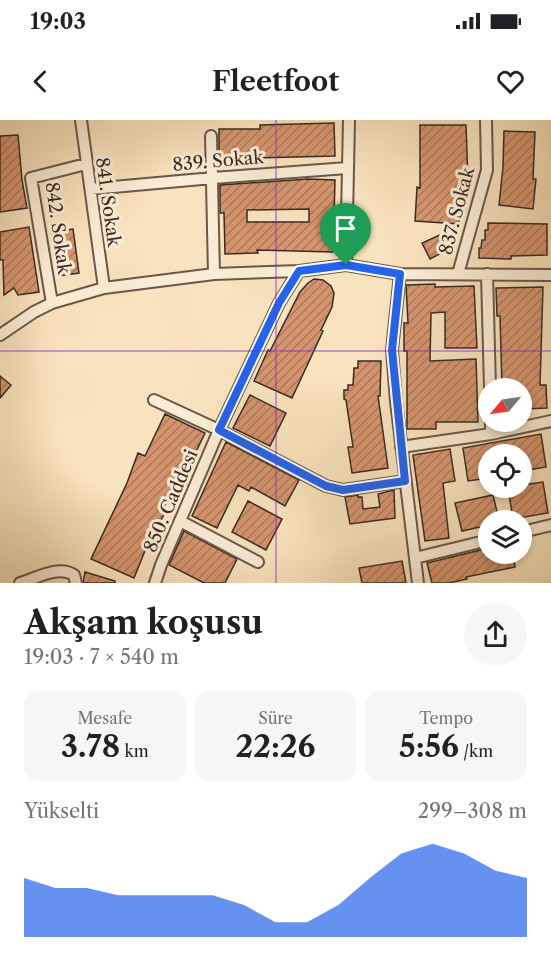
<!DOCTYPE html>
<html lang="tr">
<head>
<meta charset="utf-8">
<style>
  :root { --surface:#fff; --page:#f6f6f6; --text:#202124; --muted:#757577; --accent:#2563eb }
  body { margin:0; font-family:"Libre Caslon Text",serif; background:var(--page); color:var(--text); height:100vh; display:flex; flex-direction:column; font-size:22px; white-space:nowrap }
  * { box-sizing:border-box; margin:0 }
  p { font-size:20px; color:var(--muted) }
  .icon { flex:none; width:33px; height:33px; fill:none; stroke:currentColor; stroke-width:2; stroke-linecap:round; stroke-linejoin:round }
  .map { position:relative; height:463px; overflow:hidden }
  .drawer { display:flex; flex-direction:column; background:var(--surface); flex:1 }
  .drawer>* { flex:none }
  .needle { width:39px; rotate:241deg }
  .fabs { position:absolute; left:478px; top:258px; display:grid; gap:12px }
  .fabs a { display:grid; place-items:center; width:54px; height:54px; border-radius:50%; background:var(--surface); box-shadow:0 3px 9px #0003; font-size:30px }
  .pin { position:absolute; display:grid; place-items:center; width:51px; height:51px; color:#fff; margin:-62px -26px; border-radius:50% 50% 50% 0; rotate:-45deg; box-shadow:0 0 6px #0007 }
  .pin .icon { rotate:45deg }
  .round { display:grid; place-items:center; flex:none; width:63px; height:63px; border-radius:32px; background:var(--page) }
  .summary { display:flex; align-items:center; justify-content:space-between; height:102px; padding:0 24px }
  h1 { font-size:33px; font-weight:700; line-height:45px }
  .figures { display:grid; grid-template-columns:repeat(3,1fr); gap:9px; height:102px; padding:6px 24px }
  .figures div { display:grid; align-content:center; border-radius:15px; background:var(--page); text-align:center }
  .figures b { font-size:30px; font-weight:700 }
  .figures small { font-size:16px; font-weight:400 }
  .figures p { font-size:16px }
  .chart { height:168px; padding:12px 24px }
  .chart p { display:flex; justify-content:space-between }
  .chart svg { width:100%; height:108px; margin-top:6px; fill:var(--accent); opacity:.7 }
  .status { display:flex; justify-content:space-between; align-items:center; height:42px; padding:0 30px; background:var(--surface); direction:ltr }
  .status svg { height:16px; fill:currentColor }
  header { display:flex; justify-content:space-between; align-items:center; height:78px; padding:0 24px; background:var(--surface); font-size:27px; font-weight:700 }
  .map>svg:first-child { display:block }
  .building { fill:url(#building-hatch); stroke:#372a25; stroke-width:1.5; fill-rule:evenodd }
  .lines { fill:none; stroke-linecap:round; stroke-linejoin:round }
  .minor-casing { stroke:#68584b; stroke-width:14 }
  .minor { stroke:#fbedd5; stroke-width:10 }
  .route-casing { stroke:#fff; stroke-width:12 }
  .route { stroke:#2563eb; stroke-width:8 }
  .grid { fill:none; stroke:#7b2cbf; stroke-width:1.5; stroke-opacity:0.55 }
  .labels { text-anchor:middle; stroke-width:6; stroke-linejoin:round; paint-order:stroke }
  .street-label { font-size:18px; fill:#372a25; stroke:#fbedd5 }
</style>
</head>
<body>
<div class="status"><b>19:03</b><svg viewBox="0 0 49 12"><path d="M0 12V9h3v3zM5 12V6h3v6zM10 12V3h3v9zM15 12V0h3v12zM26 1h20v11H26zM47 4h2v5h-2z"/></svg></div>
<header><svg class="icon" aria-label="back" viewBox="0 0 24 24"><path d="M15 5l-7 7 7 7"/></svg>Fleetfoot<svg class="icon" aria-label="heart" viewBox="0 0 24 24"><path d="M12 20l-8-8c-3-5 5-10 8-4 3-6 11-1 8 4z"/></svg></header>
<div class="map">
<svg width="551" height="463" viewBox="0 0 551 463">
  <defs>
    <pattern id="building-hatch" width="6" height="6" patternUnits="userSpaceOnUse" patternTransform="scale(1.5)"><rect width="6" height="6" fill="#d6956e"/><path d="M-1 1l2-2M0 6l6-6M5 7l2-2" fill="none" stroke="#ae7a5a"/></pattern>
  </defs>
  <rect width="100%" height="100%" fill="#f9e3be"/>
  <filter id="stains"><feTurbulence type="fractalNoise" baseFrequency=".00333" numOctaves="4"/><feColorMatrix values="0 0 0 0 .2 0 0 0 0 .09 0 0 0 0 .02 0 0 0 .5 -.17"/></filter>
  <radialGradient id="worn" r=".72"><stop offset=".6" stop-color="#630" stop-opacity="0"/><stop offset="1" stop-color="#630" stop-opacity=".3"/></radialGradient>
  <path class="building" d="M 334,3 L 335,36 L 253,38 L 253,43 L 219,43 L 219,9 L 260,9 L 260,5 Z
    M 420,5 L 466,5 L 468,62 L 461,62 L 459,104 L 415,101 L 417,67 L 420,68 Z
    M 504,11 L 535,12 L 533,59 L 536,59 L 533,89 L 499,85 L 503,47 Z
    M 18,15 L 22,60 L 27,88 L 0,92 L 0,16 Z
    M 308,59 L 335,60 L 333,132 L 257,130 L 258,133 L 225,134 L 224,93 L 220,93 L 220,65 ZM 309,89 L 309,102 L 247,102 L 247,90 Z
    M 488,103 L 547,104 L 547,135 L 511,136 L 511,139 L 479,138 L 479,128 L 481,128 L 482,120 L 485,120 L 485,110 L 488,110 Z
    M 29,107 L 39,172 L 18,175 L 14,168 L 4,175 L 3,140 L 0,140 L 0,112 Z
    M 73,109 L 79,153 L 58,156 L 52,112 Z
    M 442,114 L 449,129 L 430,139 L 422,123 Z
    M 314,159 L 323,160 L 331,166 L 334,173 L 332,187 L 321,210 L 323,211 L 292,278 L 254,261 L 268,230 L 270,231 L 300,172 L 308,163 Z
    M 435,164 L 435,167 L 474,166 L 477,228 L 445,228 L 445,192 L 431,193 L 430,241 L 476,239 L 478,302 L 436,302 L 436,309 L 407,309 L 407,231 L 404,231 L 404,203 L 408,203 L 406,165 Z
    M 543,167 L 540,265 L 546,265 L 547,288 L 522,289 L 522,268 L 502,268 L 500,196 L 497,196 L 496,168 Z
    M 358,241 L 381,241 L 380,276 L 378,276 L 388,348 L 352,353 L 348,327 L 353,327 L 346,280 L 344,279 L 344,270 L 348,270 L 348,265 L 353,265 L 354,248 L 358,248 Z
    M 0,256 L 11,265 L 0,278 Z
    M 250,275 L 286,293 L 270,326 L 233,308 Z
    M 165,294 L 205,313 L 190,344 L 184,342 L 163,389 L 166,390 L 153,417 L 151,416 L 134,458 L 91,439 L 127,363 L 138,333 L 145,336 Z
    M 541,314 L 546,347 L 522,351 L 522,334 L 489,334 L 489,358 L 468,361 L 463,328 Z
    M 226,322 L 299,360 L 285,386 L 251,367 L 249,371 L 238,365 L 217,408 L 192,396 Z
    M 450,329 L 455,361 L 443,363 L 449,418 L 425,421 L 413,335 Z
    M 543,362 L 548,393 L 513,399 L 508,368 L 522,368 L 522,365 Z
    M 394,370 L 395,398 L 350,404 L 345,377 L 358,375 L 358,377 L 362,377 L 363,389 L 380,387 L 378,374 Z
    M 493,375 L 499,400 L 489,400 L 489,405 L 462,411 L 455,383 Z
    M 248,381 L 282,399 L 266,430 L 232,412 Z
    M 184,411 L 237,439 L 225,463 L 204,463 L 169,445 Z
    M 489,428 L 489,434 L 513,434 L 515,447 L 466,457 L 467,459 L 449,463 L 432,463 L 427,443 Z
    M 402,441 L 406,463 L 362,463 L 359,448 Z
    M 85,452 L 115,461 L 115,463 L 83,463 Z"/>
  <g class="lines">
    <defs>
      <path id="minor" d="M 81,0 L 104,168
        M 211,16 L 214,154
        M 91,69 L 213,58 L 347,48
        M 346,145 L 349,0
        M 400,154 L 392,230 L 396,281 L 418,463
        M 458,154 L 487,50 L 486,0
        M 487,154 L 490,268
        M 52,183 L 31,58 L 86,44
        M 0,215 L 34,192 L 52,183 L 104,168 L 214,154 L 299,151 L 346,145 L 400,154 L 551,155
        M 154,280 L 219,310 L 326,366 L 343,370 L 405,361
        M 491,302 L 491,314
        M 401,327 L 491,314 L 551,301
        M 180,401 L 258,442
        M 522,412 L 551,405
        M 415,438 L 489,420
        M 20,463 C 37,458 58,445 74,455 L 76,463
        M 155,463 L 161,445 L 219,310 L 279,183 L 299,151"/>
    </defs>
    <use href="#minor" class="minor-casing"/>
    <use href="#minor" class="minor"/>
  </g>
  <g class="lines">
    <defs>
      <path id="route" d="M 346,145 L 400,154 L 392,230 L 405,361 L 343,370 L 326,366 L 219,310 L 279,183 L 299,151 Z"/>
    </defs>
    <use href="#route" class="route-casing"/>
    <use href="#route" class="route"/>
  </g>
  <path class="grid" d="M 276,0 L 276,463M 0,231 L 551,231"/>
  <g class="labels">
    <g class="street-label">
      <text transform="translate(218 41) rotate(-5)" y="6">839. Sokak</text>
      <text transform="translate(108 82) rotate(82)" y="6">841. Sokak</text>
      <text transform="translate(457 91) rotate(-75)" y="6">837. Sokak</text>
      <text transform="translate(58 108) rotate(82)" y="6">842. Sokak</text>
      <text transform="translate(171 381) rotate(-67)" y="6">850. Caddesi</text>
    </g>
  </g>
  <rect width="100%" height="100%" filter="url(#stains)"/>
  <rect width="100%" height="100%" fill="url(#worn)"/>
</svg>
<div class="fabs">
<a><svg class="needle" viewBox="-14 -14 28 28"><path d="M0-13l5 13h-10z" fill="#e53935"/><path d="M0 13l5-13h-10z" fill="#757577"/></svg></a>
<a><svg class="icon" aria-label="locate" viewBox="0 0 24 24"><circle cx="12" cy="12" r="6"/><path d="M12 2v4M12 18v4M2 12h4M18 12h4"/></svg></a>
<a><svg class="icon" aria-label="layers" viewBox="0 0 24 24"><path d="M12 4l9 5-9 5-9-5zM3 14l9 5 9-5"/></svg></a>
</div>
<div class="pin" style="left:346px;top:145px;background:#1e9e55"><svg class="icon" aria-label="arrive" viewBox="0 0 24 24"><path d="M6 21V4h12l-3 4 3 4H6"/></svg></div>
</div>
<section class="drawer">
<div class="summary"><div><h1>Akşam koşusu</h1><p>19:03 · 7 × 540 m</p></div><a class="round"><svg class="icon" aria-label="share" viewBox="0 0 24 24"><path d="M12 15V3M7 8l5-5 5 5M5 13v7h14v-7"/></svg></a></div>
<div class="figures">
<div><p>Mesafe</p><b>3.78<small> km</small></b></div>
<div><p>Süre</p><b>22:26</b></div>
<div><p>Tempo</p><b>5:56<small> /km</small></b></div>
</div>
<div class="chart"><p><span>Yükselti</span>299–308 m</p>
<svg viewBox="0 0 160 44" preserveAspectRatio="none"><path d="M0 44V20L10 24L20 24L30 27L40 27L50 27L60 27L70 31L80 38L90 38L100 31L110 20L120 10L130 6L140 10L150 17L160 20V44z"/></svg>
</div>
</section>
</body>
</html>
